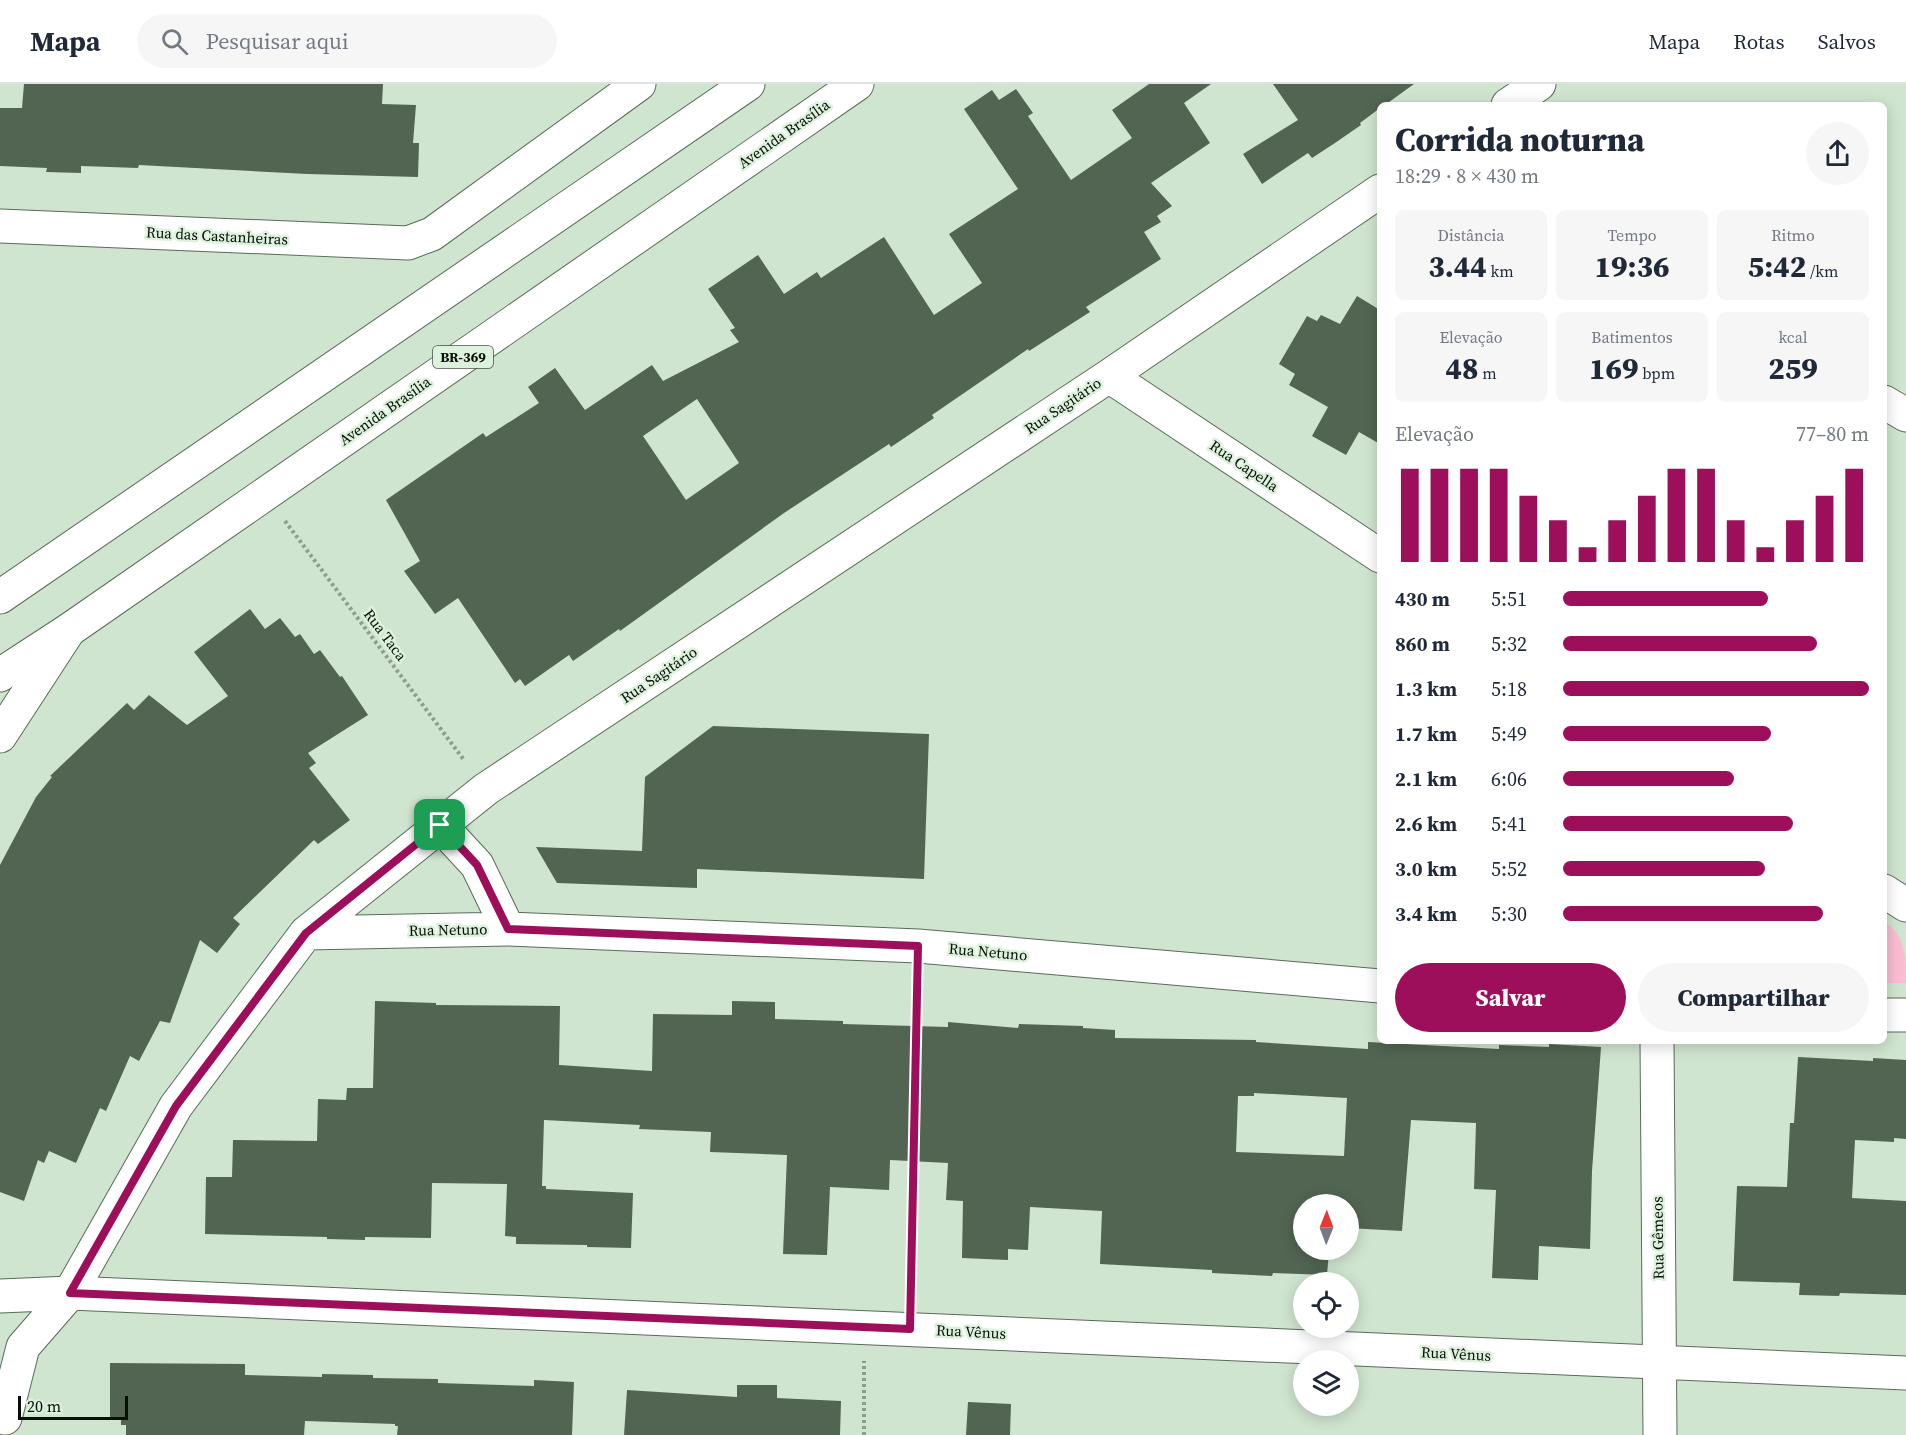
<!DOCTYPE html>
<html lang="pt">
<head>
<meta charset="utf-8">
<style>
  :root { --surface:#fff; --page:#f6f6f7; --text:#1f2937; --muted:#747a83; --line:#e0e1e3; --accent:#9e0f5b }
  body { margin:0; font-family:"Source Serif 4",serif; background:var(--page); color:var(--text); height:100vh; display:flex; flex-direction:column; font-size:22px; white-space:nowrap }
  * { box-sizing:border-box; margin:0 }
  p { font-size:20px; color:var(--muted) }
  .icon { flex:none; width:33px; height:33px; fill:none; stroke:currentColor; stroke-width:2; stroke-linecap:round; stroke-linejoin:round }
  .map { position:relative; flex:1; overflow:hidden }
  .details { position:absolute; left:1377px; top:18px; width:510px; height:942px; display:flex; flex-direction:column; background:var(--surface); border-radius:9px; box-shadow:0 3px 15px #0003 }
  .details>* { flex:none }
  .needle { width:39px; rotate:1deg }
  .buttons { position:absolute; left:1293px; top:1110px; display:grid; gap:12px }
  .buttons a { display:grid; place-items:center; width:66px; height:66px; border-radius:50%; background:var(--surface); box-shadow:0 3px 15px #0003; font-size:30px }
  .scale { position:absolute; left:18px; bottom:15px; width:110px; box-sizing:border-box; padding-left:6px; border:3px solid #070d07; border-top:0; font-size:16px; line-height:21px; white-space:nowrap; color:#070d07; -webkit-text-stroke:4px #ddf2dd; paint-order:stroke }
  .pin { position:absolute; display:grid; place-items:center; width:51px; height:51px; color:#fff; margin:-26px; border-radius:12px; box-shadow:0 3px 9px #0006 }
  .round { display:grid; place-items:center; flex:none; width:63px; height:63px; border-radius:32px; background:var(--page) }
  .headline { display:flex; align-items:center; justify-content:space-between; height:102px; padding:0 18px }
  h1 { font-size:33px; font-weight:800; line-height:45px }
  .metrics { display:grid; grid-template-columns:repeat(3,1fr); gap:9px; height:102px; padding:6px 18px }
  .metrics div { display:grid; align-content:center; border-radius:9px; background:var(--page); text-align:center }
  .metrics b { font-size:30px; font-weight:800 }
  .metrics small { font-size:16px; font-weight:400 }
  .metrics p { font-size:16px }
  .chart { height:168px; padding:12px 18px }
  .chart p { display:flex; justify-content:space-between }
  .chart svg { width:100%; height:108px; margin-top:6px; stroke:var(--accent); stroke-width:6 }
  .primary-button { display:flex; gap:12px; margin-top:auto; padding:12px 18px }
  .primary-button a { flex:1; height:69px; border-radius:36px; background:var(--accent); color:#fff; font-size:24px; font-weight:800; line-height:69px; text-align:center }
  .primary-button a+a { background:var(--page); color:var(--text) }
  ul { padding:0 18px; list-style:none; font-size:20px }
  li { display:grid; grid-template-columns:96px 72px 1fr; align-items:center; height:45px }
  li i { height:15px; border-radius:8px; background:var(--accent) }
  header { display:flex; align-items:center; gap:36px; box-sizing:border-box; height:84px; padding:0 30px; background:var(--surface); border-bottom:2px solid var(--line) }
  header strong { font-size:28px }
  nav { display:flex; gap:33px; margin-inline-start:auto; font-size:21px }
  .search { width:420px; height:54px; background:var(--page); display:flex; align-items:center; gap:15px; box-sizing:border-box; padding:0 21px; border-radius:33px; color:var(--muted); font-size:22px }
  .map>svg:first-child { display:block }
  .green { fill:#fbbdd2 }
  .building { fill:#526552; fill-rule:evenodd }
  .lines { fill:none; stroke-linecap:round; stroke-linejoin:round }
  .street-casing { stroke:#596b59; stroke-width:35 }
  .primary-casing { stroke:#596b59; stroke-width:35 }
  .highway-casing { stroke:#596b59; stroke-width:35 }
  .path { stroke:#8d9d8d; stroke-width:4; stroke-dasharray:3 3; stroke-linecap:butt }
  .street { stroke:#fff; stroke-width:33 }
  .primary { stroke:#fff; stroke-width:33 }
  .highway { stroke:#fff; stroke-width:33 }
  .route-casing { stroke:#fff; stroke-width:12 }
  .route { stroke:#9e0f5b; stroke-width:8 }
  .labels { text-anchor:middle; stroke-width:5; stroke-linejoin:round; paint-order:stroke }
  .shield { fill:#ddf2dd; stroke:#475247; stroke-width:1.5 }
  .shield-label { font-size:14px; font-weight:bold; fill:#070d07 }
  .street-label { font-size:15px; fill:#070d07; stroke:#ddf2dd }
</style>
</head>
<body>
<header>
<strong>Mapa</strong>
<div class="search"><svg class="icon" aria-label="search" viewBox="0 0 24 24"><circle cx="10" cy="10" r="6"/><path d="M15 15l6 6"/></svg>Pesquisar aqui</div>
<nav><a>Mapa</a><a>Rotas</a><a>Salvos</a></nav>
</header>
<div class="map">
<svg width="1906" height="1351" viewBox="0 0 1906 1351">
  <rect width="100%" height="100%" fill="#d0e5d0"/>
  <path class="green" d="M 1884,838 C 1906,850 1906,875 1906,899 L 1884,899 Z"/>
  <path class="building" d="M 24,0 L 383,0 L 382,20 L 416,21 L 413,59 L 419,59 L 418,93 L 307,90 L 139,81 L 138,84 L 81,82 L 81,89 L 46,88 L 47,84 L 0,82 L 0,24 L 22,24 Z
    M 1149,0 L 1211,0 L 1184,19 L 1210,59 L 1151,99 L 1172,122 L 1157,132 L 1161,138 L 1144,148 L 1161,175 L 1086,223 L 1090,228 L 1029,267 L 1028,265 L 932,331 L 934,334 L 891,363 L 889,360 L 784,429 L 620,547 L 619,545 L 573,577 L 569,571 L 525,602 L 520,595 L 515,599 L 458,514 L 435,530 L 404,487 L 420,477 L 386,416 L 483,349 L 486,353 L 539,319 L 528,303 L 555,284 L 585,326 L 652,281 L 663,297 L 739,258 L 730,246 L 735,244 L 708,205 L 758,171 L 784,210 L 817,188 L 821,194 L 884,153 L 934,231 L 982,199 L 949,150 L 1018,105 L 964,25 L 992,6 L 999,16 L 1016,5 L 1033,29 L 1028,32 L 1071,96 L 1132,54 L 1112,26 ZM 697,315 L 739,379 L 686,416 L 643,352 Z
    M 1273,0 L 1414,0 L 1385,21 L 1380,21 L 1380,24 L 1360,39 L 1361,41 L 1335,59 L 1312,74 L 1308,69 L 1262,100 L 1243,70 L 1298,36 Z
    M 1357,212 L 1380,226 L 1380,360 L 1359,348 L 1346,371 L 1312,352 L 1328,323 L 1289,301 L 1295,290 L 1279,280 L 1307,232 L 1317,237 L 1321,231 L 1340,240 Z
    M 250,525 L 265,545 L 280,534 L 295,553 L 300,550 L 314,570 L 320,566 L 340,593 L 342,592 L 368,631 L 308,669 L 316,679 L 309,684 L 350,736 L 318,760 L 314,756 L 233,834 L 240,840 L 217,869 L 200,856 L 170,939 L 160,937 L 139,977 L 130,972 L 106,1027 L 100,1024 L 76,1079 L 49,1067 L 44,1079 L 38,1076 L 24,1117 L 0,1108 L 0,781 L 36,713 L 52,693 L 50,692 L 127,619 L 134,626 L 149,611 L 187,641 L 228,612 L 194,568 Z
    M 713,642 L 929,650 L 924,795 L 697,785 L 697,804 L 557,799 L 536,763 L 642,767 L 645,693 Z
    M 375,917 L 436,919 L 436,921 L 560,922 L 559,981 L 652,987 L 653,930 L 732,931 L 732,917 L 775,918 L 775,935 L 843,937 L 843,940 L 948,943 L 948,938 L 1018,944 L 1019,940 L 1083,942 L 1083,944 L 1115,946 L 1115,954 L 1256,956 L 1256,958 L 1368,965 L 1368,958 L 1499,965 L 1499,961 L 1549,963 L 1549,960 L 1601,963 L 1592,1087 L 1590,1165 L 1539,1162 L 1538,1196 L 1492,1194 L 1496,1106 L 1474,1105 L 1476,1039 L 1411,1036 L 1402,1147 L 1348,1144 L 1348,1120 L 1304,1120 L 1304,1166 L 1341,1166 L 1340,1168 L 1329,1167 L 1327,1191 L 1273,1189 L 1272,1192 L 1212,1189 L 1212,1186 L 1100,1180 L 1102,1127 L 1030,1123 L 1028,1166 L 1008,1165 L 1008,1176 L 962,1174 L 963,1117 L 946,1116 L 948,1079 L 890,1076 L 889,1106 L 830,1103 L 827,1171 L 783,1170 L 787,1071 L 710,1068 L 711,1048 L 639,1045 L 640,1041 L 544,1036 L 542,1102 L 546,1102 L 546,1105 L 633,1109 L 631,1164 L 587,1163 L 587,1161 L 516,1160 L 516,1153 L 505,1152 L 507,1100 L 432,1099 L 431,1154 L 365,1153 L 365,1156 L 327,1155 L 327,1153 L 205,1150 L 206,1093 L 232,1093 L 233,1056 L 317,1057 L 318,1015 L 346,1016 L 347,1004 L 373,1004 ZM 1254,1009 L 1347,1014 L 1344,1072 L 1236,1068 L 1238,1012 L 1254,1012 Z
    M 1798,973 L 1873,977 L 1873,974 L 1906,976 L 1906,1055 L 1894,1054 L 1894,1058 L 1855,1056 L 1852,1114 L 1906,1117 L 1906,1211 L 1840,1209 L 1839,1212 L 1799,1211 L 1800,1199 L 1733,1197 L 1737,1102 L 1787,1103 L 1790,1039 L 1794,1039 Z
    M 110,1279 L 245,1280 L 245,1291 L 322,1293 L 322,1290 L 373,1291 L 373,1294 L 438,1295 L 438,1299 L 534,1302 L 534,1296 L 574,1298 L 572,1351 L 397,1351 L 398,1342 L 395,1342 L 395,1340 L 305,1337 L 304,1351 L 126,1351 L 126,1341 L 121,1341 L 121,1334 L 110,1334 Z
    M 737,1301 L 777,1301 L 777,1314 L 841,1317 L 840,1351 L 624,1351 L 627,1306 L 737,1313 Z
    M 968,1318 L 1011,1320 L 1010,1351 L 966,1351 Z"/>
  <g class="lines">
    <defs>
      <path id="street" d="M 1508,21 L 1539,0
        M 0,142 L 408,159 L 432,150 L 639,0
        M 1109,292 L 1380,472
        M 1884,318 L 1906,331
        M 440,741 L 477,781 L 508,845
        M 1884,807 L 1906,821
        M 306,849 L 508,845 L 918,862 L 1380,902
        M 1884,931 L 1906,931
        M 1657,957 L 1660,1351
        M 0,1212 L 70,1209 L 1906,1289
        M 5,1334 L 23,1263 L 70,1209 L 176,1022 L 306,849 L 486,705 L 1109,292 L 1380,107"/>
      <path id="primary" d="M 0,652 L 69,546"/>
      <path id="highway" d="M 0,513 L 748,0
        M 0,591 L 69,546 L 857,0"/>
    </defs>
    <use href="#street" class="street-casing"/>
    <use href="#primary" class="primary-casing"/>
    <use href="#highway" class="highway-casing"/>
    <path class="path" d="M 285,437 L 464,676
      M 910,1212 L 917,895
      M 864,1351 L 864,1277"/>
    <use href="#street" class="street"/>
    <use href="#primary" class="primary"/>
    <use href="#highway" class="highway"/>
  </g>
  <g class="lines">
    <defs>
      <path id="route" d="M 440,741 L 477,781 L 508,845 L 918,862 L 910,1245 L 70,1209 L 176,1022 L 306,849 Z"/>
    </defs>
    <use href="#route" class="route-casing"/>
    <use href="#route" class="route"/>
  </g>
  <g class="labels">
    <rect class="shield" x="433" y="262" width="60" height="22" rx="4.5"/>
    <g class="shield-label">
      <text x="463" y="278">BR-369</text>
    </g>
    <g class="street-label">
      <text transform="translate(784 50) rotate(-35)" y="5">Avenida Brasília</text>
      <text transform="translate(217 152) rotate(3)" y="5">Rua das Castanheiras</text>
      <text transform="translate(1063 322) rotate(-34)" y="5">Rua Sagitário</text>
      <text transform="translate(385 327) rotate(-35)" y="5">Avenida Brasília</text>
      <text transform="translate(1244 382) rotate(34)" y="5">Rua Capella</text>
      <text transform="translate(385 551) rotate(53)" y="5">Rua Taca</text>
      <text transform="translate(659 591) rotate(-34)" y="5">Rua Sagitário</text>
      <text transform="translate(448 846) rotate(-1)" y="5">Rua Netuno</text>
      <text transform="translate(988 868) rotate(5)" y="5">Rua Netuno</text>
      <text transform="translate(1658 1154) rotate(-91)" y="5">Rua Gêmeos</text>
      <text transform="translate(971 1248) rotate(3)" y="5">Rua Vênus</text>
      <text transform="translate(1456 1270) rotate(3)" y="5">Rua Vênus</text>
    </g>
  </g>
</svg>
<div class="buttons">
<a><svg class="needle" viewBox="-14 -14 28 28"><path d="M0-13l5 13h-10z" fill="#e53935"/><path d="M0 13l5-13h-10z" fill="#747a83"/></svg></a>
<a><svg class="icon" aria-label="locate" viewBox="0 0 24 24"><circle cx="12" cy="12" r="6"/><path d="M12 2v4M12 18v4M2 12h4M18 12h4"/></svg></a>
<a><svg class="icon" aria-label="layers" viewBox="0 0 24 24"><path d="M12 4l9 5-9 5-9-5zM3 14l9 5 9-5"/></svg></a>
</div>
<div class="scale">20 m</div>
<div class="pin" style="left:440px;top:741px;background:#1e9e55"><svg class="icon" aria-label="arrive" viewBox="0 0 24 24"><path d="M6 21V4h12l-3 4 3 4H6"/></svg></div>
<section class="details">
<div class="headline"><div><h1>Corrida noturna</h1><p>18:29 · 8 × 430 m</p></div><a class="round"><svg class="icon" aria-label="share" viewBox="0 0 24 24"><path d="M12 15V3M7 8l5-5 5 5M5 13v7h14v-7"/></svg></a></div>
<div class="metrics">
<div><p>Distância</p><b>3.44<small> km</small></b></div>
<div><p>Tempo</p><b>19:36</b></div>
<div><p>Ritmo</p><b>5:42<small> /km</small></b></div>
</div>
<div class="metrics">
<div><p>Elevação</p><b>48<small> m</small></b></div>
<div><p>Batimentos</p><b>169<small> bpm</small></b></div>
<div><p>kcal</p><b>259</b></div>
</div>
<div class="chart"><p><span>Elevação</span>77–80 m</p>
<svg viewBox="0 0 160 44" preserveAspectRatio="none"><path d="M5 44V6M15 44V6M25 44V6M35 44V6M45 44V17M55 44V27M65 44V38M75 44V27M85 44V17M95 44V6M105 44V6M115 44V27M125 44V38M135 44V27M145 44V17M155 44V6"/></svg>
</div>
<ul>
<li><b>430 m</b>5:51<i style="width:67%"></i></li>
<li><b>860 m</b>5:32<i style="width:83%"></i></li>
<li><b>1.3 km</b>5:18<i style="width:100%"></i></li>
<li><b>1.7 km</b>5:49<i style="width:68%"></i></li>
<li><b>2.1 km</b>6:06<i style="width:56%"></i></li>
<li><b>2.6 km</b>5:41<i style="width:75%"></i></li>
<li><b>3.0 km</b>5:52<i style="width:66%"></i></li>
<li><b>3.4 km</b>5:30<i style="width:85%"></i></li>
</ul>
<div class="primary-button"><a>Salvar</a><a>Compartilhar</a></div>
</section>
</div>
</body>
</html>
